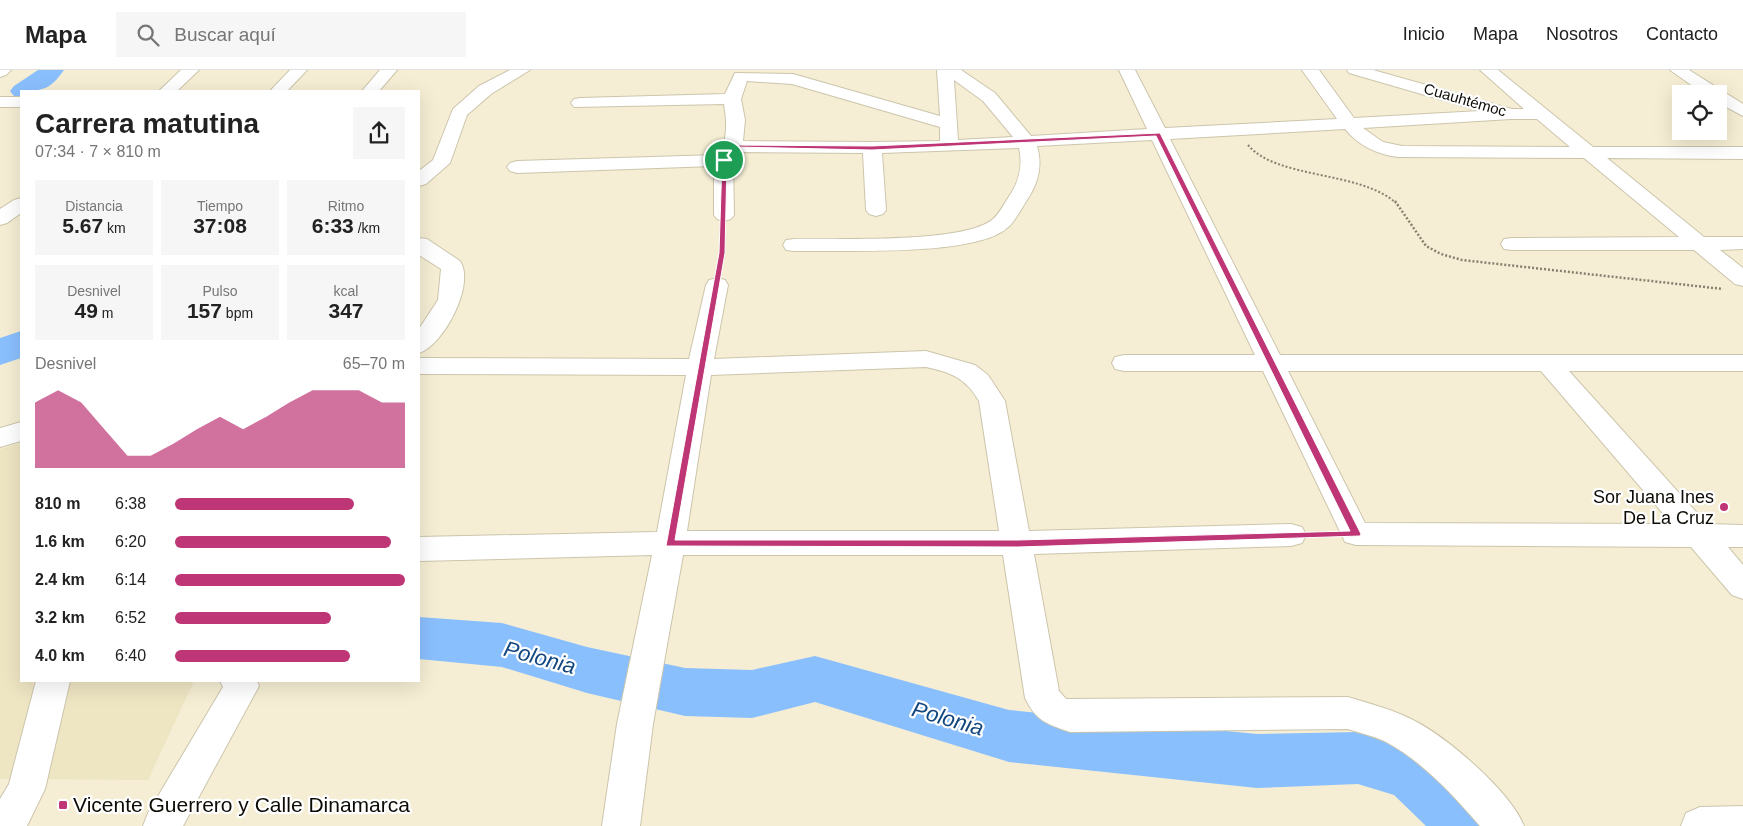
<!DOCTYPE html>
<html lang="es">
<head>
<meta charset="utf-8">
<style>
  :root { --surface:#fff; --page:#f6f6f6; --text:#222; --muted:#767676; --line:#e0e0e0; --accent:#be3675 }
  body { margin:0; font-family:Arial,sans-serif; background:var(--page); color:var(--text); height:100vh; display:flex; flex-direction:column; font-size:19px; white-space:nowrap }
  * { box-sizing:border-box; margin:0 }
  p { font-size:16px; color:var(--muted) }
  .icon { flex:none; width:28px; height:28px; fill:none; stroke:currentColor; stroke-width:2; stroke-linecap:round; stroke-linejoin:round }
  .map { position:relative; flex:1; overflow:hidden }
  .details { position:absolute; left:20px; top:20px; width:400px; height:592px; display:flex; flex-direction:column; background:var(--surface); border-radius:0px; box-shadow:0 5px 20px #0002 }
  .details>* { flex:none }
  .controls { position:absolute; left:1672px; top:15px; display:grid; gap:10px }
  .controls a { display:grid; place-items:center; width:55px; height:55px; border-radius:0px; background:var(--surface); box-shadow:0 5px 20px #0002; font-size:25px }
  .pin { position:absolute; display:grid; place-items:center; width:42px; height:42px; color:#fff; margin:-21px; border:2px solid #fff; border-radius:50%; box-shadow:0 1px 5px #0007 }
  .round { display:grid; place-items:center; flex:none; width:52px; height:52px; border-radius:0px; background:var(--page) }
  .headline { display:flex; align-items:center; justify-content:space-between; height:85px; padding:0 15px }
  h1 { font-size:28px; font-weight:700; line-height:38px }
  .stats { display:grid; grid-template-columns:repeat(3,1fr); gap:8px; height:85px; padding:5px 15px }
  .stats div { display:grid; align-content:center; border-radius:0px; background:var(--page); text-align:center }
  .stats b { font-size:21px; font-weight:700 }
  .stats small { font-size:14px; font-weight:400 }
  .stats p { font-size:14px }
  .chart { height:140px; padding:10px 15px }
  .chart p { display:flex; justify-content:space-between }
  .chart svg { width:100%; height:90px; margin-top:5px; fill:var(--accent); opacity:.7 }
  ul { padding:0 15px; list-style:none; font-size:16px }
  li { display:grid; grid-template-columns:80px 60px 1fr; align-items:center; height:38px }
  li i { height:12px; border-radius:6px; background:var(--accent) }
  header { display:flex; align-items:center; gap:30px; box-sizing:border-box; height:70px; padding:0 25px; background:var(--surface); border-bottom:1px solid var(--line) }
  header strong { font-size:24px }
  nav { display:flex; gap:28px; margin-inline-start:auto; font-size:18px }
  .search { width:350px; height:45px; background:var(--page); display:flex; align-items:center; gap:12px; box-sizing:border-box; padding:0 18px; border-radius:0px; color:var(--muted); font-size:19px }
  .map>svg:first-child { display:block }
  .built { fill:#eee5c3 }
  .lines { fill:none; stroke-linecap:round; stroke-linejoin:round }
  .river { fill:#8abffe; fill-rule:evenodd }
  .minor-casing { stroke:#ccc5ac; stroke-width:2 }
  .path-far2 { stroke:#868070; stroke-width:2; stroke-dasharray:2 2; stroke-linecap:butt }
  .path-far1 { stroke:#868070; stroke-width:2.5; stroke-dasharray:2 2; stroke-linecap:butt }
  .path { stroke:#868070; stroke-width:3; stroke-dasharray:2.5 2.5; stroke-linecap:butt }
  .minor { fill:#fff; fill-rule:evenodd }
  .route { fill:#be3675; stroke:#fff; fill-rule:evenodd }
  .poi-dot { fill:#be3675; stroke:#fff; stroke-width:2 }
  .labels { text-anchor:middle; stroke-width:4.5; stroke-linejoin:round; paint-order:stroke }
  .far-street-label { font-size:15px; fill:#0e0b04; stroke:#fff }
  .poi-label { font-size:18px; fill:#0e0b04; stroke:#fff; text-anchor:end }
  .near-poi-label { font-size:21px; fill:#0e0b04; stroke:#fff; text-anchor:start }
  .near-water-label { font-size:22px; font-style:italic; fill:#12477f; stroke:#fff }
</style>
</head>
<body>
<header>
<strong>Mapa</strong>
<div class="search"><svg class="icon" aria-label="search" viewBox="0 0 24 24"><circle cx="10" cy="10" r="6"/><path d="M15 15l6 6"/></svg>Buscar aquí</div>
<nav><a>Inicio</a><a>Mapa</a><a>Nosotros</a><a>Contacto</a></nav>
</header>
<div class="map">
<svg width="1743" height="756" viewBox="0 0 1743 756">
  <rect width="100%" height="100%" fill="#f5eed4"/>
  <path class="built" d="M 21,373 L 21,611 L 194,611 L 148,710 L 0,709 L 0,379 Z"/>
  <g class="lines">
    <path class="river" d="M 38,0 L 64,0 C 51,19 43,21 21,21 L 21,28 L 14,26 L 10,21 L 14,16 Z
      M 21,261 L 21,288 L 0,295 L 0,268 Z
      M 419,547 L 502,553 L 587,577 L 685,598 L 752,600 L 815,586 L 1009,640 L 1257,664 L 1358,662 L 1431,684 L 1463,710 L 1484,735 L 1493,756 L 1426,756 L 1394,725 L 1358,714 L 1257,718 L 1009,692 L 815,632 L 752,648 L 685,646 L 587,623 L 502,597 L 419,589 Z"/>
    <defs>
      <path id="minor" d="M 0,0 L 11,0 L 6,5 L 0,7 Z
        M 181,0 L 199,0 L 177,21 L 159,21 Z
        M 290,0 L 307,0 L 287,21 L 270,21 Z
        M 380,0 L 397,0 L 379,21 L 362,21 Z
        M 510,0 L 530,0 L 491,24 L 467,45 L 450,93 L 426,114 L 419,116 L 419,101 L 433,90 L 453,39 L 479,16 Z
        M 937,0 L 961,0 L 995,23 L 1031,66 L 1147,59 L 1119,0 L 1135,0 L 1165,58 L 1337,49 L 1302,0 L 1319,0 L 1354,48 L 1480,41 L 1349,3 L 1347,0 L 1373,0 L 1512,39 L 1524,39 L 1480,0 L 1498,0 L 1593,77 L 1743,77 L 1743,89 L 1607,88 L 1704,167 L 1743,167 L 1743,179 L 1720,180 L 1743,198 L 1743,216 L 1735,214 L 1694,180 L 1512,180 L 1504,179 L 1501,174 L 1504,169 L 1512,168 L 1679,167 L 1584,88 L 1398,87 C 1376,84 1359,76 1345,59 L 1170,69 L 1280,285 L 1743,285 L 1743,301 L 1569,301 L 1707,454 L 1743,455 L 1743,477 L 1728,477 L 1743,495 L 1743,529 L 1732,525 L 1691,477 L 1356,475 L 1345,472 L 1263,301 L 1124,301 L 1115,299 L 1112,293 L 1115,287 L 1124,285 L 1255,285 L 1152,70 L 1037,76 C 1043,96 1038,114 1027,130 C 1021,139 1015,152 1007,158 C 975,187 840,180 794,181 L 786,180 L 783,175 L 786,170 L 794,169 C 835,168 965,174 993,149 C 999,144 1004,134 1008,128 C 1019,113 1023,95 1019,78 L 882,83 L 886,140 L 883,144 L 876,146 L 869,144 L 866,140 L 863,83 L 739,82 L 733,90 L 734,145 L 731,149 L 724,151 L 717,149 L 714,145 L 714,96 L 517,103 L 510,101 L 507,97 L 510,93 L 517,91 L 718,85 C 728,70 727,52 724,34 L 574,37 L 571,33 L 574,29 L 580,28 L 725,24 L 735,3 L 793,4 L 940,46 ZM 954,10 L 983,31 L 1013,67 L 958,70 ZM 747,11 L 792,14 L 940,57 L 940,71 L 872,72 L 743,71 L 745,50 L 741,29 ZM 1511,49 L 1537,49 L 1570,77 L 1402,76 L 1383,72 L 1363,58 ZM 1288,301 L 1541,301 L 1672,454 L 1365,453 Z
        M 1670,0 L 1689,0 L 1743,34 L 1743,46 L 1719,33 L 1719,24 L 1704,24 Z
        M 0,27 L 21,27 L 21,37 L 0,37 Z
        M 21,128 L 21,143 L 7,153 L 0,155 L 0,139 L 14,130 Z
        M 419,168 L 427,169 L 460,191 C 476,214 443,276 419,283 L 419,259 L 438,230 L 441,199 L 419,185 Z
        M 717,208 L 725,210 L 728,215 L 714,289 L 926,281 L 975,295 L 988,305 L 1005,331 L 1029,461 L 1291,454 L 1302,457 L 1306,465 L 1302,473 L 1291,476 L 1034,484 L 1059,621 L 1066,629 L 1348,627 C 1370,634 1392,639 1413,650 C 1447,667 1510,721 1524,756 L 1480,756 C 1453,725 1424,693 1388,673 C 1375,666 1362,664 1348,659 L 1070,662 C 1047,654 1036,651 1025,628 L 1003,485 L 683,485 L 653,654 L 640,756 L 602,756 L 617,654 L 652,485 L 419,491 L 419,467 L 657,462 L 686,305 L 419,304 L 419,288 L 689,289 L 706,215 L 709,210 ZM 926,297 C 950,302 966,308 979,331 L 999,461 L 687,461 L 711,305 Z
        M 21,352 L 21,371 L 0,377 L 0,358 Z
        M 36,611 L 70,611 L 45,719 L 27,756 L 0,756 L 0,729 L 9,714 Z
        M 220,611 L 257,611 L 259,616 L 183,756 L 143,756 L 148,743 L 223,617 Z
        M 1743,736 L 1743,756 L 1681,756 L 1686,743 L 1700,737 Z"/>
    </defs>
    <use href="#minor" class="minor-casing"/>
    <path class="path-far2" d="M 1248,75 C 1276,109 1361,101 1396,133"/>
    <path class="path-far1" d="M 1395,131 L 1426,176 L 1441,184 L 1462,190 L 1723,219
      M 720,197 L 724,161"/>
    <path class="path" d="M 1315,464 L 1328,464"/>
    <use href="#minor" class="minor"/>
  </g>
  <path class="route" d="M 1160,63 L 1361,464 L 1360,466 L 1018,477 L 666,476 L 719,183 L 722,90 L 731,75 L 872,76 ZM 1156,66 L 1350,461 L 1018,470 L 675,470 L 725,183 L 727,90 L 735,77 L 872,80 Z"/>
  <g class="poi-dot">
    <circle cx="1724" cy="437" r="5"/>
    <rect x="58" y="730" width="10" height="10" rx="2.5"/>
  </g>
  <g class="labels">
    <g class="far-street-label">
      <text transform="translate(1465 30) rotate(16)" y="5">Cuauhtémoc</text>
    </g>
    <g class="poi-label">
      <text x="1714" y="433">Sor Juana Ines<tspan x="1714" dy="21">De La Cruz</tspan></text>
    </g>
    <g class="near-poi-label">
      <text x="73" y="742">Vicente Guerrero y Calle Dinamarca</text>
    </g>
    <g class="near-water-label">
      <text transform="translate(540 587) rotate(15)" y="8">Polonia</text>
      <text transform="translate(948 648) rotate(16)" y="8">Polonia</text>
    </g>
  </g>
</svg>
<div class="controls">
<a><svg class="icon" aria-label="locate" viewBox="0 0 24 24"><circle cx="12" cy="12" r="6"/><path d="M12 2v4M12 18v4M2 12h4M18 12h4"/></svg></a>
</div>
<div class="pin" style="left:724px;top:90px;background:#1e9e55"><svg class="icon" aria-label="arrive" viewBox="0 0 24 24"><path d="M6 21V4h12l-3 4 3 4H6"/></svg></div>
<section class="details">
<div class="headline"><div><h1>Carrera matutina</h1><p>07:34 · 7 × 810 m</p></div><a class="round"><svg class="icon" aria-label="share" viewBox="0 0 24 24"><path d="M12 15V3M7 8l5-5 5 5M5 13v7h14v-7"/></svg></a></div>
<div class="stats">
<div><p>Distancia</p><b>5.67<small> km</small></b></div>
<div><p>Tiempo</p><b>37:08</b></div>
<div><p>Ritmo</p><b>6:33<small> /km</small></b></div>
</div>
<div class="stats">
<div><p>Desnivel</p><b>49<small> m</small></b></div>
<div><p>Pulso</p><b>157<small> bpm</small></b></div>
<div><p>kcal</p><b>347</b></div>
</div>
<div class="chart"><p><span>Desnivel</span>65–70 m</p>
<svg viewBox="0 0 160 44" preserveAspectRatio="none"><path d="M0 44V12L10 6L20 12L30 25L40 38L50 38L60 32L70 25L80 19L90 25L100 19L110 12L120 6L130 6L140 6L150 12L160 12V44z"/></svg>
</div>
<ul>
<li><b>810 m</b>6:38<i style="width:78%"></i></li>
<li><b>1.6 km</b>6:20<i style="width:94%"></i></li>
<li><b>2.4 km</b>6:14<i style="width:100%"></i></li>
<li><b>3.2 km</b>6:52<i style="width:68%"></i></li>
<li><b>4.0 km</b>6:40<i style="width:76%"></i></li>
</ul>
</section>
</div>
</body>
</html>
